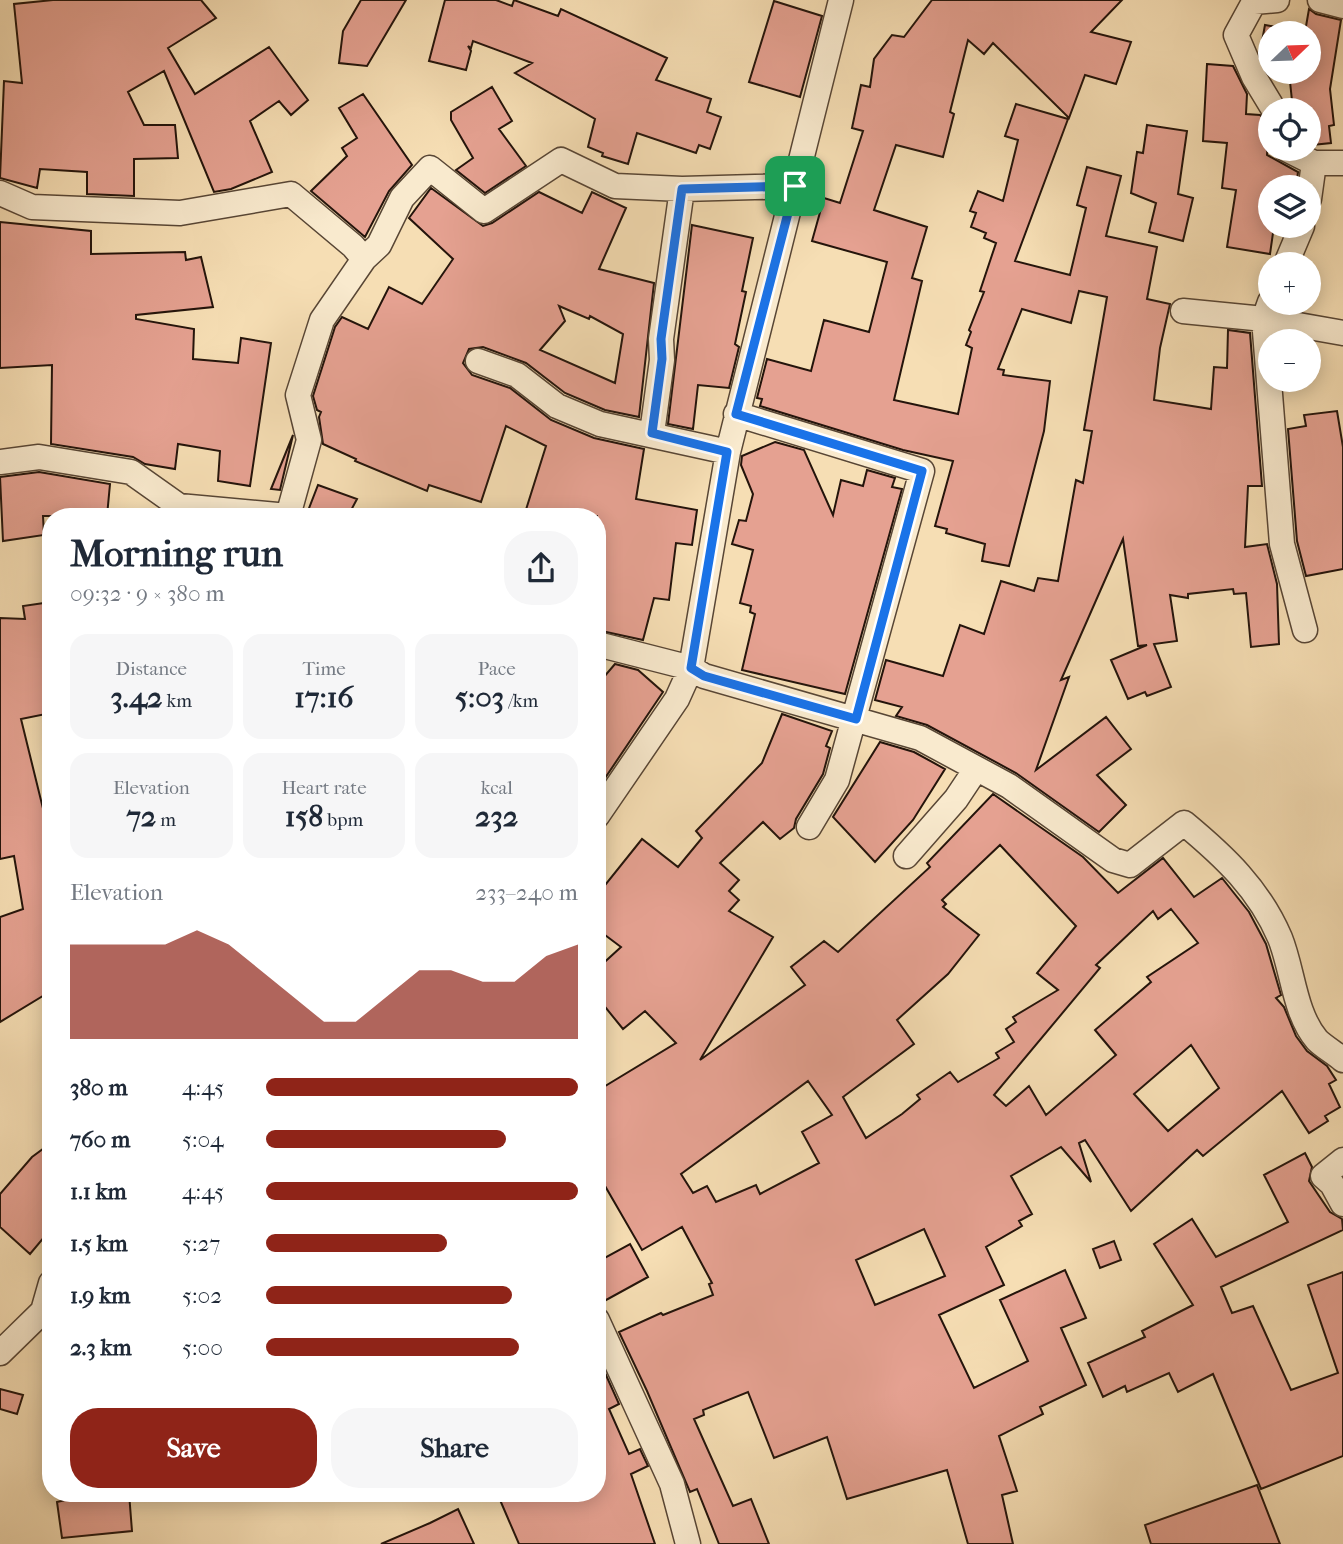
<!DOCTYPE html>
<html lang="en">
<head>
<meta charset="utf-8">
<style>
  :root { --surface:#fff; --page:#f6f6f7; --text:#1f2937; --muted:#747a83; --accent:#8f2418 }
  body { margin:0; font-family:"IM FELL French Canon",serif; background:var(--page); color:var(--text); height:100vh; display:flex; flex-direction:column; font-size:26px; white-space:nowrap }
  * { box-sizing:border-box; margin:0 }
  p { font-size:23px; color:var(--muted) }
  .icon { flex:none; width:38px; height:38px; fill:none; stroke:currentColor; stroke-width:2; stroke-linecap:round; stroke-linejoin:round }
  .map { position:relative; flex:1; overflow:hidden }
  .details { position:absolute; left:42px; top:508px; width:564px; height:994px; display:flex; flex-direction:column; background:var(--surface); border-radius:28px; box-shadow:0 4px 18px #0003 }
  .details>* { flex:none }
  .needle { width:46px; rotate:67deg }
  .fabs { position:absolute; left:1258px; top:21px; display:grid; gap:14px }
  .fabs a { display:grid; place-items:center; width:63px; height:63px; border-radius:50%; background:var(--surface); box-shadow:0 4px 18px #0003; font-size:35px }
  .pin { position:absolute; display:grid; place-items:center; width:60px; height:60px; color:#fff; margin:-30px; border-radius:14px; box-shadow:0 4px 10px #0006 }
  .round { display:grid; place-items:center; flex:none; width:74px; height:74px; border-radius:28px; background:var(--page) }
  .overview { display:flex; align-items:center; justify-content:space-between; height:119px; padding:0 28px }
  h1 { font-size:38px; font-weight:700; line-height:52px }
  .stats { display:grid; grid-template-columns:repeat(3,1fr); gap:10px; height:119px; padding:7px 28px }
  .stats div { display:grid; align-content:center; border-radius:18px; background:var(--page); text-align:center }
  .stats b { font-size:30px; font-weight:700 }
  .stats small { font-size:19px; font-weight:400 }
  .stats p { font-size:19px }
  .chart { height:196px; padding:14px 28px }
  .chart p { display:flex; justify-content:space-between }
  .chart svg { width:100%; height:126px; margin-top:7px; fill:var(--accent); opacity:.7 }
  .action { display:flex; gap:14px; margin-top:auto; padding:14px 28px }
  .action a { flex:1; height:80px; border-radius:28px; background:var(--accent); color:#fff; font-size:28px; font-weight:700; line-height:80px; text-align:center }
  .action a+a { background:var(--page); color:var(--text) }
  ul { padding:0 28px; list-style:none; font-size:23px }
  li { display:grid; grid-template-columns:112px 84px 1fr; align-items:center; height:52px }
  li i { height:18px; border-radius:9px; background:var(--accent) }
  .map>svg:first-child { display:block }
  .building { fill:#e5a191; stroke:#24140b; stroke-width:2; fill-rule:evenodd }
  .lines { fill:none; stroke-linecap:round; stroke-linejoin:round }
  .street-casing { stroke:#584635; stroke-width:27 }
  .street { stroke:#f9eace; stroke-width:24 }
  .route-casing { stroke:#fff; stroke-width:14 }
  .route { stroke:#1a73e8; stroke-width:9 }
</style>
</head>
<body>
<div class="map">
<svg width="1343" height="1544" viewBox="0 0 1343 1544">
  <rect width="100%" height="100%" fill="#f6deb4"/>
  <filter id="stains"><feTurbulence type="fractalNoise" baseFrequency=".00286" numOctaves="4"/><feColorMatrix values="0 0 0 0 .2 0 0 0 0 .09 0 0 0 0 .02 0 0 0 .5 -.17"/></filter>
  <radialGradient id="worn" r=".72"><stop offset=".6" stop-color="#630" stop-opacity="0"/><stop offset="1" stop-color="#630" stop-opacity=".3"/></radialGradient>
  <path class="building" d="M 53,0 L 201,0 L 216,18 L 168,48 L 195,94 L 269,47 L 308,100 L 291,115 L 279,101 L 250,121 L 272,172 L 231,189 L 214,192 L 164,71 L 128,92 L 144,125 L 175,125 L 178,158 L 134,159 L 134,196 L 87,194 L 87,172 L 40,169 L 37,188 L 0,178 L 4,81 L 22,83 L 14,4 Z
    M 361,0 L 406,0 L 367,66 L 339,63 L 343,31 Z
    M 445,0 L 496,0 L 512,6 L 514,0 L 558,16 L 561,9 L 667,58 L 656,80 L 711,99 L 707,112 L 721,117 L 710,149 L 699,145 L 696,153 L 637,133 L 628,164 L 602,156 L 603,153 L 588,147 L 595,119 L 515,73 L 532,63 L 473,41 L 471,48 L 468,46 L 471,51 L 466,70 L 429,61 Z
    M 932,0 L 1122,0 L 1091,32 L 1131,42 L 1116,84 L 1085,75 L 1069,118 L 993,43 L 984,54 L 968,40 L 950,112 L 954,114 L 943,157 L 896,145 L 874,210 L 927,227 L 912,278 L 922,281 L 894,400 L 958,414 L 972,348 L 966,345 L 971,332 L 969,330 L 984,292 L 980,291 L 996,243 L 984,238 L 986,233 L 971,227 L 976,213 L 970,211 L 978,191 L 1003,201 L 1018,140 L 1005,136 L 1016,104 L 1068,119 L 1015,261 L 1070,275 L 1086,208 L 1077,205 L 1087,167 L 1121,176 L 1106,236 L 1157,247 L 1147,299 L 1170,304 L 1160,348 L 1154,400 L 1211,409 L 1214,367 L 1227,368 L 1228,330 L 1250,333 L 1262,486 L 1248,486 L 1245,547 L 1267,544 L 1277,584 L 1279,644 L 1251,647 L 1246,593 L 1234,594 L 1233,589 L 1188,594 L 1188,598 L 1170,595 L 1177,641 L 1154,644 L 1171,687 L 1147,696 L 1145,692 L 1128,699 L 1111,660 L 1147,645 L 1138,646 L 1123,539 L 1061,680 L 1069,677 L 1036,770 L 1106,717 L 1131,749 L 1097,775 L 1126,805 L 1099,832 L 1016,773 L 927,725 L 896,716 L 902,707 L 875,700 L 886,660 L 943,676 L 960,625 L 984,634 L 1001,581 L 1034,591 L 1038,578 L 1058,581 L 1076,480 L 1083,483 L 1092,431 L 1084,430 L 1107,297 L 1079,291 L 1071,323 L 1022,309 L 998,369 L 1004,370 L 1003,375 L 1050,381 L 1044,431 L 1009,566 L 982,561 L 985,544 L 946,533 L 947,529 L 935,526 L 953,461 L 903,450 L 760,406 L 762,399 L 757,398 L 767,359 L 811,371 L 824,320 L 869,332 L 887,262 L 812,241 L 824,198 L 840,203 L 863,131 L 852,128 L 861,85 L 870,87 L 874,59 L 892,35 L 904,37 Z
    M 774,1 L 822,16 L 800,97 L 749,82 Z
    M 1309,9 L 1316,14 L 1341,20 L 1330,89 L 1334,125 L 1329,126 L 1331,143 L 1312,145 L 1309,144 L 1309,110 L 1293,110 L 1289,72 L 1309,72 L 1309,33 L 1270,33 L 1270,54 L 1260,52 L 1265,25 L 1305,32 Z
    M 1207,64 L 1233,66 L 1247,94 L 1246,114 L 1260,115 L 1269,124 L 1267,155 L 1298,172 L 1296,187 L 1270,187 L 1270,226 L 1274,226 L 1270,254 L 1227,247 L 1236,190 L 1222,188 L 1227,143 L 1203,141 Z
    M 492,87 L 512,121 L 499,129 L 526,166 L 485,193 L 456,170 L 473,158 L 451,120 L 451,112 Z
    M 363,94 L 412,165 L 389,191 L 365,237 L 311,191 L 347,156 L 342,148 L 357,138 L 339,108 Z
    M 1147,125 L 1187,131 L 1178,194 L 1193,198 L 1183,241 L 1149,232 L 1156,203 L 1131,193 L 1137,152 L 1143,153 Z
    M 431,188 L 483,226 L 492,223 L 539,192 L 582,213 L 592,192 L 626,208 L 599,269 L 654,283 L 639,417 L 605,410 L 565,393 L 526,363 L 483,347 L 469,349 L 463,363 L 472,375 L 510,388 L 551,420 L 594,438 L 644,449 L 636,499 L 697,510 L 692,545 L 676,543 L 669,600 L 654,598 L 643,640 L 597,630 L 597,516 L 524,516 L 546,446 L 506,426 L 481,502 L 429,485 L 427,491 L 355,461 L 356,459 L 323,444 L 319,417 L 321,412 L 317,410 L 313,396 L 335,327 L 342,317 L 368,329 L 389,287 L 422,304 L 453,259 L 409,218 ZM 559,306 L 589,319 L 590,316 L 623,334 L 615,383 L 540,350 L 565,321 Z
    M 0,222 L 91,231 L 91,254 L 185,252 L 186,260 L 201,257 L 213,307 L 136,315 L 136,319 L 194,329 L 193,359 L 238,363 L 241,338 L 271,343 L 250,486 L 218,481 L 220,451 L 178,444 L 175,469 L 145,464 L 133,457 L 51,444 L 52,365 L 0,368 Z
    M 692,225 L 753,238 L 742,291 L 746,292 L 735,344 L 739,347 L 729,388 L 698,385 L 693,429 L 668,424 Z
    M 1337,411 L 1343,447 L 1343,569 L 1306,576 L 1297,541 L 1288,429 L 1306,426 L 1304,415 Z
    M 293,435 L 280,490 L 271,489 Z
    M 775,442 L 804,450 L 833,515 L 841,480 L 863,486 L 867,470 L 895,478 L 892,487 L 902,489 L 845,694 L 742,670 L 755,614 L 750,612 L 751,606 L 740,603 L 753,550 L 732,544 L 739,520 L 746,521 L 753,494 L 741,465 L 742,456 Z
    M 39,472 L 110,484 L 107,516 L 43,516 L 44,535 L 3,541 L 0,477 Z
    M 318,485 L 357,499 L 348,516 L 306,516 Z
    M 51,602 L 51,713 L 21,719 L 51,841 L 51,991 L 0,1022 L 0,917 L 23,909 L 14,856 L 0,859 L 0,618 L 25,619 L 23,606 Z
    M 615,664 L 638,670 L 663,692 L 597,790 L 597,685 Z
    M 782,714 L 832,731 L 826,746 L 830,748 L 823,774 L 796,819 L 794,828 L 780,839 L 763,822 L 720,863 L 739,880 L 729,891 L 739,900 L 729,911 L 773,937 L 700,1060 L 805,985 L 791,967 L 824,941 L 838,952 L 930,867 L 927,863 L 993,794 L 1083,857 L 1118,893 L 1163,858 L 1194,897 L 1222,878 L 1249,912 L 1266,944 L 1281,995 L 1276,998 L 1284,1007 L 1296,1036 L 1307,1051 L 1327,1066 L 1336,1080 L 1329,1084 L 1340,1107 L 1325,1116 L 1328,1121 L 1309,1133 L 1282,1091 L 1203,1156 L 1197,1150 L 1131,1211 L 1085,1140 L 1079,1143 L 1091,1182 L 1061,1147 L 1011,1176 L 1032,1214 L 1019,1221 L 1022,1226 L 986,1247 L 1004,1285 L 939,1315 L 974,1388 L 1028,1361 L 1000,1300 L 1065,1270 L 1086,1318 L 1061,1328 L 1086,1385 L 1040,1407 L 1043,1414 L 999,1436 L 1017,1491 L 1002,1495 L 1013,1544 L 968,1544 L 947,1470 L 847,1499 L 827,1437 L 774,1458 L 748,1392 L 703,1410 L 704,1415 L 694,1419 L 733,1506 L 751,1499 L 769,1544 L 719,1544 L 697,1489 L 690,1492 L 647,1391 L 619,1332 L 661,1313 L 663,1315 L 713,1295 L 709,1284 L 712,1283 L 682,1227 L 642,1250 L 605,1186 L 597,1191 L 597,1091 L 676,1043 L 645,1011 L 623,1029 L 597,997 L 597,969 L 621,947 L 597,929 L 597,895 L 642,839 L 678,867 L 702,838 L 696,831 L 762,763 ZM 1000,845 L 1076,926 L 1037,973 L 1058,990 L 1013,1017 L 1016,1022 L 1006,1029 L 1014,1042 L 996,1053 L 999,1058 L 958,1082 L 950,1072 L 917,1095 L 920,1099 L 902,1114 L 866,1138 L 843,1097 L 914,1044 L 897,1020 L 948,974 L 979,935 L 943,907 L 946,904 L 942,900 ZM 1171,909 L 1198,943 L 1147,977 L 1151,982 L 1095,1030 L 1116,1055 L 1046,1115 L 1029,1086 L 1006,1106 L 994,1095 L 1100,968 L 1096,965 L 1153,911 L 1158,919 ZM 1191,1045 L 1219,1088 L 1168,1131 L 1134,1094 ZM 808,1081 L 832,1115 L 802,1132 L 819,1163 L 760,1194 L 756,1185 L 716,1202 L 707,1186 L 693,1193 L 681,1174 ZM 924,1229 L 945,1276 L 875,1305 L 856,1260 Z
    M 880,742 L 914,752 L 945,769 L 913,820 L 875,862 L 833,817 Z
    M 51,1143 L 51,1229 L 30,1254 L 0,1227 L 0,1194 L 32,1157 Z
    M 1305,1153 L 1312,1167 L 1309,1181 L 1330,1212 L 1342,1219 L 1343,1230 L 1221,1287 L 1232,1313 L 1253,1306 L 1291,1390 L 1338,1373 L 1308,1285 L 1343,1272 L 1343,1456 L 1261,1489 L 1213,1374 L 1178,1392 L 1169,1373 L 1127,1392 L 1125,1386 L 1103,1397 L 1088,1363 L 1145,1337 L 1142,1331 L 1193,1305 L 1154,1244 L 1192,1219 L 1216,1257 L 1288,1222 L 1264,1175 Z
    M 1114,1241 L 1121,1260 L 1100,1268 L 1093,1249 Z
    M 630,1244 L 648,1277 L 597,1305 L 597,1262 Z
    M 597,1355 L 619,1404 L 609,1409 L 629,1454 L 640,1449 L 648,1466 L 631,1474 L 655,1544 L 519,1544 L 497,1493 L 597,1493 Z
    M 0,1389 L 23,1395 L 17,1414 L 0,1409 Z
    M 1257,1485 L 1280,1544 L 1151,1544 L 1145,1525 Z
    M 77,1493 L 129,1493 L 132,1531 L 62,1538 L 57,1502 L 78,1497 Z
    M 458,1509 L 474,1544 L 381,1544 L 430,1523 Z"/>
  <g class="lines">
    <defs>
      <path id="street" d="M 1320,0 L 1343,6
        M 1274,110 L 1254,77 L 1236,35 L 1254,2 L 1277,0
        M 1286,149 L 1314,163 L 1309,199
        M 1314,163 L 1343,163
        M 0,193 L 32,207 L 180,213 L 291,194 L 353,246 L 364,259
        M 1286,264 L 1302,226
        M 1270,302 L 1264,319 L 1282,544 L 1305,630
        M 1183,311 L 1264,319 L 1343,333
        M 478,361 L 517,375 L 557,406 L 600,424 L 728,452
        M 736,414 L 922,471 L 837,780 L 809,827
        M 652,433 L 662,360 L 661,339 L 682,189
        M 0,462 L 39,457 L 131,472 L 179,506 L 179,516
        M 179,506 L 288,516
        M 288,516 L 309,440 L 298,395 L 322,320 L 364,259 L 379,245 L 402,198 L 430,168 L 484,211 L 561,160 L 615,186 L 682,189 L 795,186
        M 597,644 L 691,668 L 704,676 L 920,738 L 1009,786 L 1113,860 L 1130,865 L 1184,823 C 1225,857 1259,889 1280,938 C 1293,970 1294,1013 1317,1040 C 1324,1047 1335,1053 1343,1060
        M 597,816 L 677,699 L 691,668 L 728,452 L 841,0
        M 906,856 L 956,799 L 976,769
        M 1343,1160 L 1323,1176 L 1332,1184 L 1343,1204
        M 597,1320 L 672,1484 L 688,1544
        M 0,1353 L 43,1311 L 51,1283"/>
    </defs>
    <use href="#street" class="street-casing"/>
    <use href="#street" class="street"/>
  </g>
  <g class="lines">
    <defs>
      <path id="route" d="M 795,186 L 736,414 L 922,471 L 856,719 L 704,676 L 691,668 L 727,452 L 652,433 L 662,359 L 661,339 L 682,189 Z"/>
    </defs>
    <use href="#route" class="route-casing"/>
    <use href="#route" class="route"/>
  </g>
  <rect width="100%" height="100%" filter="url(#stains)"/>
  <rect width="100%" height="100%" fill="url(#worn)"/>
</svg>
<div class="fabs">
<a><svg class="needle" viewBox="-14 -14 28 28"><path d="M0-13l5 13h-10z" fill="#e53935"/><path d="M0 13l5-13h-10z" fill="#747a83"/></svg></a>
<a><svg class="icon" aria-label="locate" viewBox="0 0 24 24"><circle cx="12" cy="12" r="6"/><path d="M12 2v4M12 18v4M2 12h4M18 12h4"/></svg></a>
<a><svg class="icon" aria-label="layers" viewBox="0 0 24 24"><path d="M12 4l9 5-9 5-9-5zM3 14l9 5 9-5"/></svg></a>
<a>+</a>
<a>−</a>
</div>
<div class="pin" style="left:795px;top:186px;background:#1e9e55"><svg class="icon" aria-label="arrive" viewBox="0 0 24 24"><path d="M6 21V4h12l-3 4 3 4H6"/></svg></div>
<section class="details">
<div class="overview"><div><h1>Morning run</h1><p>09:32 · 9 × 380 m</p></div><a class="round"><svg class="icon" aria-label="share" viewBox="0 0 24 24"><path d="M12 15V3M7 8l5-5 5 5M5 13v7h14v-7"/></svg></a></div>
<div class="stats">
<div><p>Distance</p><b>3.42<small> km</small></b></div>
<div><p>Time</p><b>17:16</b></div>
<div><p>Pace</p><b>5:03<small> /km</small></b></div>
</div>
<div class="stats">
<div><p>Elevation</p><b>72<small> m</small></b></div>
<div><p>Heart rate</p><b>158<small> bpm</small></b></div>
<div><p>kcal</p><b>232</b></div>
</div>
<div class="chart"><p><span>Elevation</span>233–240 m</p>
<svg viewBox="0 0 160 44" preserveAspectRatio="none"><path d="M0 44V11L10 11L20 11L30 11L40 6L50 11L60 20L70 29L80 38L90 38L100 29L110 20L120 20L130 24L140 24L150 15L160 11V44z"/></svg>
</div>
<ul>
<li><b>380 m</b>4:45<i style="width:100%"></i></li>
<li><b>760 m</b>5:04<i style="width:77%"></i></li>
<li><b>1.1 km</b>4:45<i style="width:100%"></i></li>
<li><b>1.5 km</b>5:27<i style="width:58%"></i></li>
<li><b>1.9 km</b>5:02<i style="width:79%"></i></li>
<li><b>2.3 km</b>5:00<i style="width:81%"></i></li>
</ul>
<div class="action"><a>Save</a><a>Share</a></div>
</section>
</div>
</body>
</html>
